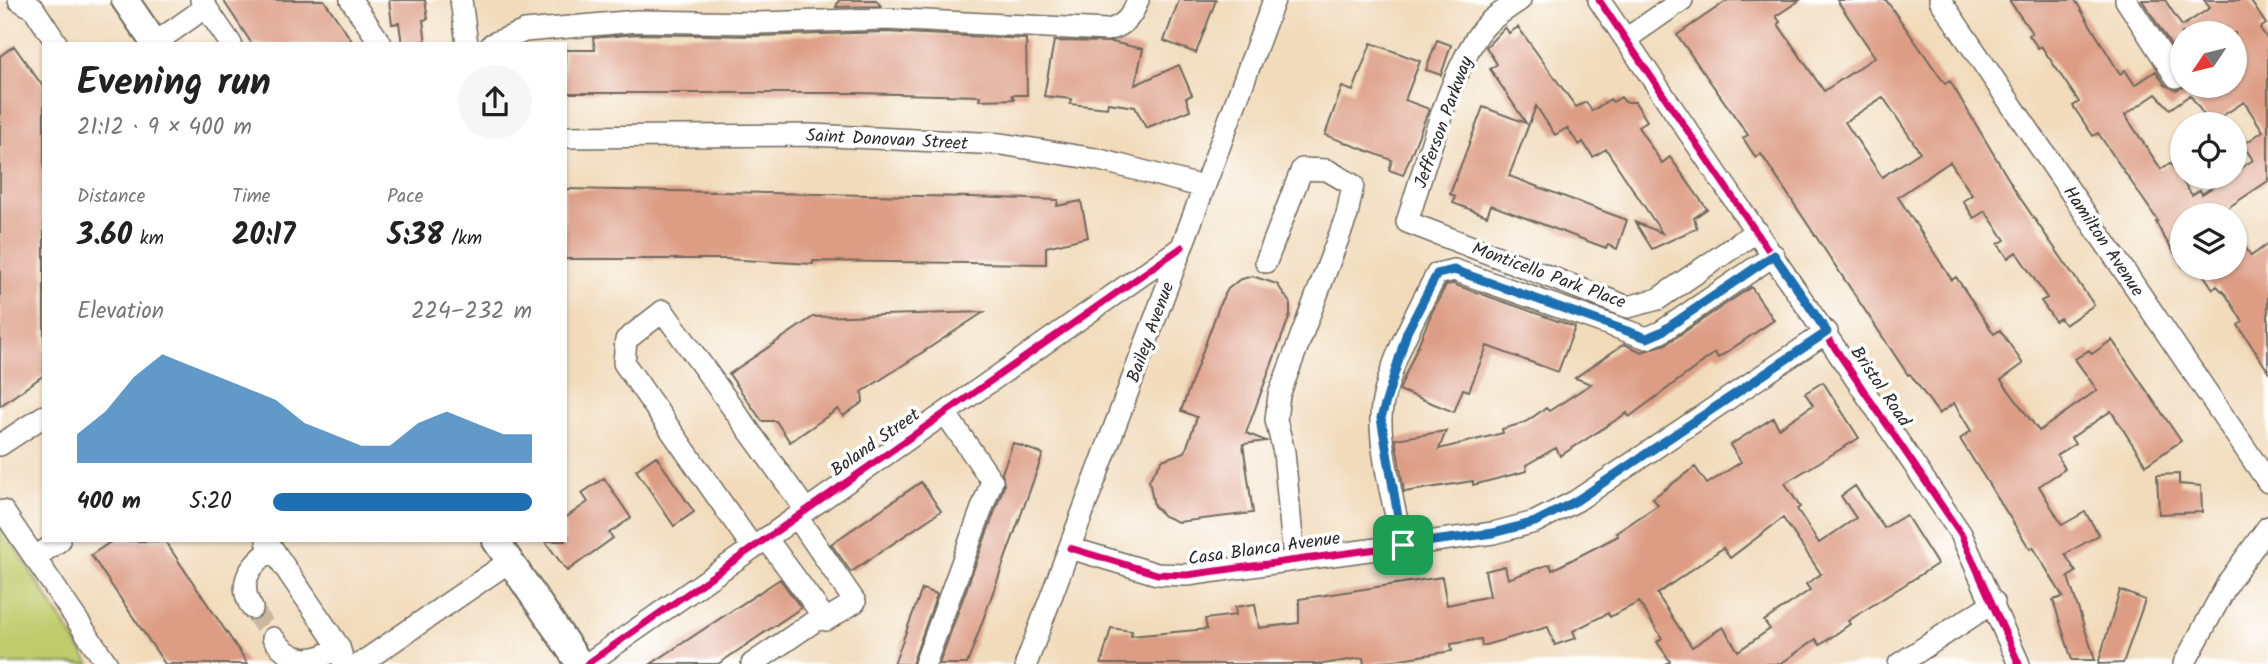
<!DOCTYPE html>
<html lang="en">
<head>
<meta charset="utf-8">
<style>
  :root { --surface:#fff; --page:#f6f6f6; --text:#222; --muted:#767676; --accent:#1f6fb2 }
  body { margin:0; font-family:Kalam,sans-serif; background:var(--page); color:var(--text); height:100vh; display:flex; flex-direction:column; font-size:26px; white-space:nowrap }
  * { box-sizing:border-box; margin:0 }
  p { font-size:23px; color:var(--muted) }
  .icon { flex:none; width:38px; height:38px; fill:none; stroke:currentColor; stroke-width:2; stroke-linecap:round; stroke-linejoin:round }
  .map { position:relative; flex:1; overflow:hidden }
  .side { position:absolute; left:42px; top:42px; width:525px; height:500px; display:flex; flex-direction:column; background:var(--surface); border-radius:0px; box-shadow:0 2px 5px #0004 }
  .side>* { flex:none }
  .needle { width:46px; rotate:235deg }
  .fabs { position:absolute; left:2170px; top:21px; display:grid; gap:14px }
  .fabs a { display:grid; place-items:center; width:77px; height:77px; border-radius:50%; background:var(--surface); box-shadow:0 2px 5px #0004; font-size:35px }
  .pin { position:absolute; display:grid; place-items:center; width:60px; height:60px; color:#fff; margin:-30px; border-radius:14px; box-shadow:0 4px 10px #0006 }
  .round { display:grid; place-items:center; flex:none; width:74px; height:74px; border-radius:37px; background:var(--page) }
  .head { display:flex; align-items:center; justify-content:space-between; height:119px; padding:0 35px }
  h1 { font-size:38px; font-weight:700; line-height:52px }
  .stats { display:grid; grid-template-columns:repeat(3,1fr); gap:10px; height:119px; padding:7px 35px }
  .stats div { display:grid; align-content:center }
  .stats b { font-size:30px; font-weight:700 }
  .stats small { font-size:19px; font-weight:400 }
  .stats p { font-size:19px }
  .chart { height:196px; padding:14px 35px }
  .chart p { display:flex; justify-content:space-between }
  .chart svg { width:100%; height:126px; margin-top:7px; fill:var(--accent); opacity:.7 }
  ul { padding:0 35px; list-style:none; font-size:23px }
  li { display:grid; grid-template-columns:112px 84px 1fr; align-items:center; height:52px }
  li i { height:18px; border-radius:9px; background:var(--accent) }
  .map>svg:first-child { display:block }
  .green { fill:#bfcc6d; stroke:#757c4c; stroke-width:2 }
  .building { fill:#dd9d85; fill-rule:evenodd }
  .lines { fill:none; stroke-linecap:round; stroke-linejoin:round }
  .minor-tunnel { stroke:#c9b89e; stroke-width:21; stroke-dasharray:21 10; stroke-linecap:butt }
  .minor-casing { stroke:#70695d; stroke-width:24 }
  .major-casing { stroke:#70695d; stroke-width:30 }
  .minor { stroke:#fff; stroke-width:21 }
  .major { stroke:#fff; stroke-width:26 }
  .cycleway-casing { stroke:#fff; stroke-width:11 }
  .cycleway { stroke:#d6006c; stroke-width:7 }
  .route-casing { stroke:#fff; stroke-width:14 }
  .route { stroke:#1f6fb2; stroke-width:9 }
  .labels { text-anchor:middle; stroke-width:7; stroke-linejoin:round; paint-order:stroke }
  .street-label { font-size:18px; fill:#2b2b2b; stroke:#fff }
</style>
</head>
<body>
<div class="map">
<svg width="2268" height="664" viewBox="0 0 2268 664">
  <rect width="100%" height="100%" fill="#fff"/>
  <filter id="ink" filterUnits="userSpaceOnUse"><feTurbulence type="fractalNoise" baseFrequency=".0143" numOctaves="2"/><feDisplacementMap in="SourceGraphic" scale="14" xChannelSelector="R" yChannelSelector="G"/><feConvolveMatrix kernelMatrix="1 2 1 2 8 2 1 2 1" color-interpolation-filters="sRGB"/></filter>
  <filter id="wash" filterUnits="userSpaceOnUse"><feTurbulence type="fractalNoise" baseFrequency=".00686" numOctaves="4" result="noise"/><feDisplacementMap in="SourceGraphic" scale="28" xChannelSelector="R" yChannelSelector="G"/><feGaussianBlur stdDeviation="1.57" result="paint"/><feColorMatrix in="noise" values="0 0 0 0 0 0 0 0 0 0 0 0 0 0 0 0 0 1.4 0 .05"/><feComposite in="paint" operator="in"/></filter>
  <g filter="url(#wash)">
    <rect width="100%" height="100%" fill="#f1dbbb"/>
    <path class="green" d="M 0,524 L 90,664 L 0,664 Z"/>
    <g id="blocks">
      <path class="building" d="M 223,0 L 324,0 L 354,44 L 252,44 Z
        M 389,0 L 425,0 L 428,19 L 423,20 L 426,44 L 402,44 L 399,23 L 392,24 Z
        M 839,0 L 876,0 L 881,6 L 836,7 Z
        M 1179,0 L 1216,0 L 1196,53 L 1164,41 Z
        M 1728,0 L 1800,0 L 1776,16 L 1780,22 L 1778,24 L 1824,91 L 1875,57 L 1837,0 L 1886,0 L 1945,84 L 1950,81 L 2018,195 L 2094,305 L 2065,325 L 2060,318 L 2055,321 L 2041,301 L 2047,298 L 2016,252 L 2008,258 L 1998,244 L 2005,240 L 1985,211 L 1974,218 L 1963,201 L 1972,195 L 1950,162 L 1898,197 L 1952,280 L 1956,277 L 1994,334 L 2000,330 L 2023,364 L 2001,380 L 2039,431 L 2097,390 L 2075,359 L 2089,350 L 2092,354 L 2112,340 L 2181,441 L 2146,465 L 2111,411 L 2071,438 L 2075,444 L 2057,455 L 2065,469 L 2039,486 L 2062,525 L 2085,512 L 2099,535 L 2065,554 L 2076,572 L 2068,577 L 2095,660 L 2072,660 L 2053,600 L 2063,597 L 2033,547 L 2030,549 L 1960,439 L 1971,431 L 1954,403 L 1939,414 L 1910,374 L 1908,375 L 1761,154 L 1756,158 L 1743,138 L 1748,135 L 1677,35 ZM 1883,97 L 1920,152 L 1882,177 L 1845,122 Z
        M 2009,0 L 2075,0 L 2120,74 L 2125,70 L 2135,85 L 2156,71 L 2165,85 L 2176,90 L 2185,86 L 2235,86 L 2235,33 L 2182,33 L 2182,63 L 2142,0 L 2165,0 L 2182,26 L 2210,8 L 2204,0 L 2250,0 L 2266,24 L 2260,28 L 2268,40 L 2268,181 L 2217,215 L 2182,215 L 2182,265 L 2162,234 L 2156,222 L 2158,221 L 2098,133 L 2093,136 L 2073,106 L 2079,102 L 2041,46 L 2038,48 L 2029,35 L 2032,33 ZM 2156,94 L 2170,109 L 2190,95 L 2210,124 L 2244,102 L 2263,131 L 2243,145 L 2253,160 L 2235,172 L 2235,177 L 2228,177 L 2202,194 L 2200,190 L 2192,195 L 2170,163 L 2161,169 L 2125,115 Z
        M 1505,27 L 1509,33 L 1518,27 L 1576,107 L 1586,102 L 1592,111 L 1610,99 L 1613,102 L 1621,97 L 1625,102 L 1635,102 L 1647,121 L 1638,127 L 1662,163 L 1670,157 L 1707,209 L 1694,218 L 1697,228 L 1652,249 L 1635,222 L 1662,233 L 1606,149 L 1593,157 L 1583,142 L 1579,145 L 1567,128 L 1555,135 L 1536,106 L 1509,176 L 1627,220 L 1617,249 L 1608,245 L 1606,248 L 1491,205 L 1487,216 L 1453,203 L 1455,196 L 1450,194 L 1483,107 L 1526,123 L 1490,69 L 1497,64 L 1486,47 Z
        M 885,32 L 1026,39 L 1027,95 L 1012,95 L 1014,99 L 979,100 L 980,96 L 856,93 L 565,93 L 565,50 L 595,50 L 593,38 L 637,34 L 758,36 Z
        M 1437,40 L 1451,45 L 1441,75 L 1426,70 Z
        M 1054,41 L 1112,42 L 1143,49 L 1135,85 L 1179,65 L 1192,95 L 1186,98 L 1190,110 L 1146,128 L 1135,107 L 1108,103 L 1107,108 L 1070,104 L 1072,99 L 1044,96 Z
        M 1371,43 L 1420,61 L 1405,100 L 1429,109 L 1403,175 L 1389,170 L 1392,160 L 1325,135 L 1342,87 L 1353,91 Z
        M 14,46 L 44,88 L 44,375 L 0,406 L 0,56 Z
        M 565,189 L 971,197 L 1058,200 L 1057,206 L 1081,201 L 1088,237 L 1046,247 L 1046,264 L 813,261 L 813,264 L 725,259 L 565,259 Z
        M 2235,231 L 2251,256 L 2268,244 L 2268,371 L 2238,325 L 2243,322 L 2226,295 L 2217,286 L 2213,289 L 2199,268 L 2235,268 Z
        M 1252,276 L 1277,284 L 1290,303 L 1290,315 L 1246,433 L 1266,441 L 1243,444 L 1253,513 L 1178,522 L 1164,516 L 1154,506 L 1149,480 L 1162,460 L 1185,452 L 1197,417 L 1181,411 L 1221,301 L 1228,289 L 1239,280 Z
        M 1453,284 L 1575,327 L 1558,372 L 1487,346 L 1469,391 L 1463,389 L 1454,412 L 1399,390 L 1432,312 L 1446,285 Z
        M 1751,287 L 1774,320 L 1718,358 L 1715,353 L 1629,417 L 1627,413 L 1560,456 L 1556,448 L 1526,465 L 1527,471 L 1473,485 L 1473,481 L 1404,492 L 1395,439 L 1446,431 L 1439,449 L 1503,433 L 1502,429 L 1524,423 L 1546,408 L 1549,411 L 1591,384 L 1575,378 L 1624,344 L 1642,352 L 1666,344 Z
        M 984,312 L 862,392 L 863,402 L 843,416 L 838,409 L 790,442 L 776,421 L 762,421 L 729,374 L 813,317 Z
        M 1823,382 L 1859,438 L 1785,483 L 1800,507 L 1797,509 L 1819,543 L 1856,518 L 1841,496 L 1855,486 L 1884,528 L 1906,515 L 1937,564 L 1848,621 L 1850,624 L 1820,645 L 1816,639 L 1780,664 L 1666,664 L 1670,661 L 1657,642 L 1662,638 L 1639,602 L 1610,617 L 1608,613 L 1573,631 L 1576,638 L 1555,645 L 1548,627 L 1482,646 L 1481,639 L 1451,644 L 1452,651 L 1368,664 L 1364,664 L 1363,658 L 1323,664 L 1101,664 L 1111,628 L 1132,631 L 1131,636 L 1207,629 L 1205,619 L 1236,615 L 1235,607 L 1255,604 L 1259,628 L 1299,623 L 1299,599 L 1442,577 L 1447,605 L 1490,596 L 1485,571 L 1505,566 L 1508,579 L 1550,564 L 1552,570 L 1618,536 L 1616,533 L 1658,505 L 1653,498 L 1695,467 L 1707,484 L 1741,462 L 1730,445 L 1773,418 L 1779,428 L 1813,405 L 1805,393 ZM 1783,518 L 1821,574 L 1806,584 L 1810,590 L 1764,621 L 1770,629 L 1738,651 L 1723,627 L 1692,647 L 1657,594 L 1723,548 L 1730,558 Z
        M 1013,443 L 1043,454 L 967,664 L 939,664 L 1004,486 L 1002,473 Z
        M 656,456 L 694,512 L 674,526 L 636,470 Z
        M 2179,474 L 2179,484 L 2201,486 L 2202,512 L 2159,514 L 2157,475 Z
        M 604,478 L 631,518 L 609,533 L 613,538 L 567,571 L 545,541 L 565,541 L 565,518 L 588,502 L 582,493 Z
        M 921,482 L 941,511 L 851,572 L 831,544 Z
        M 112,541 L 165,541 L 248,664 L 165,664 L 91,555 Z
        M 780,579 L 801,608 L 718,664 L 651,664 Z
        M 922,589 L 937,594 L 912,664 L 894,664 Z
        M 2120,590 L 2145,600 L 2123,663 L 2098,664 Z"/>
    </g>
  </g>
  <g filter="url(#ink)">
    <use href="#blocks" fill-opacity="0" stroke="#70695d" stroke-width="2"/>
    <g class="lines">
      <path class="minor-tunnel" d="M 252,608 L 273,638"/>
      <defs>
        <path id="minor" d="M 19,0 L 34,9 L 57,44
          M 201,0 L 231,44
          M 351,0 L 381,44
          M 461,0 L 467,44
          M 1520,0 C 1510,7 1498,14 1489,22 C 1454,54 1423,174 1407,222 L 1628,307 L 1658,299 L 1757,231
          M 1599,0 L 1961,534 L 2019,664
          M 1940,0 L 2268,482
          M 2126,0 L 2176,77
          M 1626,39 L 1682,0
          M 155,43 L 206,7
          M 492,44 L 525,31 L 637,21 L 758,23 L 885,19 L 1107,30 C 1124,27 1132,16 1138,0
          M 565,137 L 810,135 L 1001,144 L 1096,159 L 1204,187
          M 1266,262 L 1302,169 L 1327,170 L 1353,185 L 1347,215 L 1279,395 L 1276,420 L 1284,452 L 1294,560
          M 0,445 L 44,416
          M 0,513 L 3,511 L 107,664
          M 766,538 L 826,620 L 855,602 L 797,517
          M 267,541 L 339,647 L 344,664
          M 1403,545 C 1395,512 1380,452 1381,418 C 1382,377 1417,311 1437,274 L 1454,270 L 1647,338 L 1661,332 L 1774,255
          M 753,548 L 624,363 L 626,340 L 663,311 L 806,510
          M 1070,548 L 1157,574 L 1187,575 L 1493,533 L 1535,522 L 1576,501 L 1827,332
          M 34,558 L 59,541
          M 252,608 C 236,582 251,565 272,549
          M 273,638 C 292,664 314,664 339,647
          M 360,664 L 510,561
          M 587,664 L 1182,247
          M 752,664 L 822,616
          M 925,664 L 992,481 L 945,413
          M 1026,664 L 1274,0
          M 1899,664 L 1994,602
          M 2184,664 L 2229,581 L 2268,527"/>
        <path id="major" d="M 125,0 L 155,44
          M 496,541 L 580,664"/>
      </defs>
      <use href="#minor" class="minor-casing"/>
      <use href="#major" class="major-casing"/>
      <use href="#minor" class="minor"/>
      <use href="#major" class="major"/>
      <defs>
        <path id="cycleway" d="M 1599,0 L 1961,534 L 2019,664
          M 1070,548 L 1157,574 L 1187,575 L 1493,533 L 1535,522 L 1576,501 L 1827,332
          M 587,664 L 1182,247"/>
      </defs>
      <use href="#cycleway" class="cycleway-casing"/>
      <use href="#cycleway" class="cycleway"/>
    </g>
  </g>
  <g class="lines" filter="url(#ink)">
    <defs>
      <path id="route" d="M 1774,255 L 1827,332 L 1576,501 L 1535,522 L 1493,533 L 1403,545 L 1381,418 L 1407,332 L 1437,274 L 1454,270 L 1647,338 L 1661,332 Z"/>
    </defs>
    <use href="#route" class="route-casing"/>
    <use href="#route" class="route"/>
  </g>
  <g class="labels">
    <g class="street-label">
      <text transform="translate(1443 122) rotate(-70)" y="6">Jefferson Parkway</text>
      <text transform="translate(887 139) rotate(3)" y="6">Saint Donovan Street</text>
      <text transform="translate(2104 241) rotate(56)" y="6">Hamilton Avenue</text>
      <text transform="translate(1549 275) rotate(20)" y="6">Monticello Park Place</text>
      <text transform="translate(1150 332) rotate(-70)" y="6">Bailey Avenue</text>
      <text transform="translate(1881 386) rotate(56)" y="6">Bristol Road</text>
      <text transform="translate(875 442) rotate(-35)" y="6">Boland Street</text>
      <text transform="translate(1264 548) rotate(-8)" y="6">Casa Blanca Avenue</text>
    </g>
  </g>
</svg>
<div class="fabs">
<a><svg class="needle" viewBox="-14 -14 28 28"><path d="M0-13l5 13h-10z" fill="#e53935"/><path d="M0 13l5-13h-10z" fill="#767676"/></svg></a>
<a><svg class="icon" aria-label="locate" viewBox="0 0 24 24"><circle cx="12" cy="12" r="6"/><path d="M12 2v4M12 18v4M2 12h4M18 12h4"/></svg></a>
<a><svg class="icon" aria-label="layers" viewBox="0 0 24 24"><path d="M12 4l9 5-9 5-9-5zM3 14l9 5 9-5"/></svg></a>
</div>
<div class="pin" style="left:1403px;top:545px;background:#1e9e55"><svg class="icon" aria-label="arrive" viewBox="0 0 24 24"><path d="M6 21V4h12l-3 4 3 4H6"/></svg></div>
<section class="side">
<div class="head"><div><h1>Evening run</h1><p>21:12 · 9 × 400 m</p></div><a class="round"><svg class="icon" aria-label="share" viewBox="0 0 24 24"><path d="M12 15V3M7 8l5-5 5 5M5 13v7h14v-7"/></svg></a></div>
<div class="stats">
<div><p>Distance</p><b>3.60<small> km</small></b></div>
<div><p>Time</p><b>20:17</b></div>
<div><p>Pace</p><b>5:38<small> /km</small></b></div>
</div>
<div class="chart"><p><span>Elevation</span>224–232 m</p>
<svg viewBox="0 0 160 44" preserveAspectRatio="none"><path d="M0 44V34L10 26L20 14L30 6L40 10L50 14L60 18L70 22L80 30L90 34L100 38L110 38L120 30L130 26L140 30L150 34L160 34V44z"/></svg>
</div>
<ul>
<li><b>400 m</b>5:20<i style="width:100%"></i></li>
</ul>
</section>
</div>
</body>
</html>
